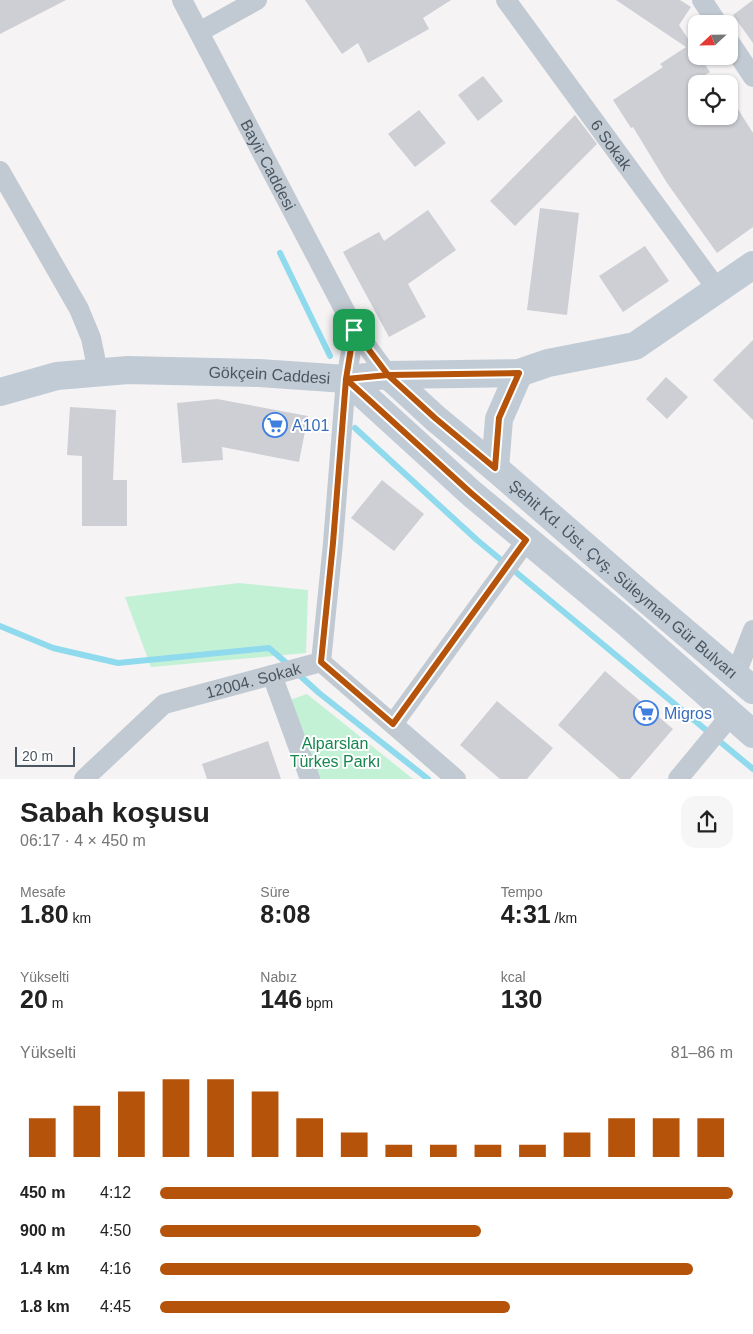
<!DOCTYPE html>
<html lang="tr">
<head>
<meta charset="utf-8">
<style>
  :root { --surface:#fff; --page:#f6f6f6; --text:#222; --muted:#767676; --accent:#b45309 }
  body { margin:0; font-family:Helvetica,sans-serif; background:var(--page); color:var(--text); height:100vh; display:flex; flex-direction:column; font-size:19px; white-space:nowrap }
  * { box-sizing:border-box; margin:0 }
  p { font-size:16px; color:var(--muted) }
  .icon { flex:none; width:28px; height:28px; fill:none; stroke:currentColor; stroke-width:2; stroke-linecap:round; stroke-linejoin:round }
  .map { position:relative; height:779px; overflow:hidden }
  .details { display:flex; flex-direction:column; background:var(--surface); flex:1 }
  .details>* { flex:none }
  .needle { width:32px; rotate:248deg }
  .buttons { position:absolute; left:688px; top:15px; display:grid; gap:10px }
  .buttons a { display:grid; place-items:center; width:50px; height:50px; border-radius:10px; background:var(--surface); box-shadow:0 1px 4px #0004; font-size:25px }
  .scale { position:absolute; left:15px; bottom:12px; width:60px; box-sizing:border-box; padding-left:5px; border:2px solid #4a5661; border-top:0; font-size:14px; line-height:18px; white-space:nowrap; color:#4a5661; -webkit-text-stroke:4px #fff; paint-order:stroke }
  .pin { position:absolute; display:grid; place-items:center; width:42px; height:42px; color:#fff; margin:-21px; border-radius:10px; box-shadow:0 2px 8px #0006 }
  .round { display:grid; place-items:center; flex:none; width:52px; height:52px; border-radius:15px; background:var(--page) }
  .head { display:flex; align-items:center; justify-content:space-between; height:85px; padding:0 20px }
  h1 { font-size:28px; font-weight:700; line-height:38px }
  .metrics { display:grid; grid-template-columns:repeat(3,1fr); gap:8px; height:85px; padding:5px 20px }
  .metrics div { display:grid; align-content:center }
  .metrics b { font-size:25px; font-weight:700 }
  .metrics small { font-size:14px; font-weight:400 }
  .metrics p { font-size:14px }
  .chart { height:140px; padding:10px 20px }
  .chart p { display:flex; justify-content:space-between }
  .chart svg { width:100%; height:90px; margin-top:5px; stroke:var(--accent); stroke-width:6 }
  ul { padding:0 20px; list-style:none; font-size:16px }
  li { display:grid; grid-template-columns:80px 60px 1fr; align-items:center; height:38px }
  li i { height:12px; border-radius:6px; background:var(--accent) }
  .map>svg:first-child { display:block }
  .green { fill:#c3f1d5 }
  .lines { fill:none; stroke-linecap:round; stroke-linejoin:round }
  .stream { stroke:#90daee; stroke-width:6 }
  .building { fill:#cdcfd5 }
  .street { stroke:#c1cad2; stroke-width:20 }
  .secondary { stroke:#c1cbd6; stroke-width:28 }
  .route-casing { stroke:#fff; stroke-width:10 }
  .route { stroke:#b45309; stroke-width:6 }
  .labels { text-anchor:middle; stroke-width:4; stroke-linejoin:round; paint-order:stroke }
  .street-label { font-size:16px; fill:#4a5661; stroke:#fff }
  .shop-label { font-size:16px; fill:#366cbe; stroke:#fff; text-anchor:start }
  .park-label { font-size:16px; fill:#17864f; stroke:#fff }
</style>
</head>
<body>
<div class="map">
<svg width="753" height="779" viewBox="0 0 753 779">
  <rect width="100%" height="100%" fill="#f5f3f3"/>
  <path class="green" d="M 239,583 L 308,590 L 306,653 L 151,667 L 125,597 Z
    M 307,694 L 413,779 L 316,779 L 287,701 Z"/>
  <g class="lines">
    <path class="stream" d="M 280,253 L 330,356
      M 355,428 L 477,540 L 753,769
      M 0,626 L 53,648 L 118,663 L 269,648 L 290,666
      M 297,673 L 319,693 L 428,779"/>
  </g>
  <path class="building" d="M 0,0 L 66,0 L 0,34 Z
    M 305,0 L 451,0 L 423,18 L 429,29 L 368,63 L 358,43 L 342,54 Z
    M 616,0 L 680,0 L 691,7 L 679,25 L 696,51 L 696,56 L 699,56 L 710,72 L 696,81 L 696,116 L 729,116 L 729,95 L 753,133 L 753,227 L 717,253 L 667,183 L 633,127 L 631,128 L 613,100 L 663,67 L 660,64 L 686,47 Z
    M 753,0 L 753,43 L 733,15 Z
    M 483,76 L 503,101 L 478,121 L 458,95 Z
    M 419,110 L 446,143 L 415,167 L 388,134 Z
    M 575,115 L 597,144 L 515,226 L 490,201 Z
    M 540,208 L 579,213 L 567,315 L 527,310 Z
    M 428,210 L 456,250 L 408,284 L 426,317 L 389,337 L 343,252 L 379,232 L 384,241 Z
    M 645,246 L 669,281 L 623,312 L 599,276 Z
    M 753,340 L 753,420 L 713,380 Z
    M 666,377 L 688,397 L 667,419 L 646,399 Z
    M 217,399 L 308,416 L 299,462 L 222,447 L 223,460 L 182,463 L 177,403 Z
    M 70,407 L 116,410 L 113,480 L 127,480 L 127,526 L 82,526 L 82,456 L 67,455 Z
    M 382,480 L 424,514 L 394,551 L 351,518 Z
    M 605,671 L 673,729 L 630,779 L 620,779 L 558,725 Z
    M 497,701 L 553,748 L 527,779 L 500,779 L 460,745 Z
    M 268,741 L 281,779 L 207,779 L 202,764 Z"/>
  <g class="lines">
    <g class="street">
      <path id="s1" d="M 182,0 L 355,330 L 388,375"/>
      <path id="s2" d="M 506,0 L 717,289"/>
      <path d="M 702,0 L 718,24"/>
      <path d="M 199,32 L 257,0"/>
      <path d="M 729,41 L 753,77"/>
      <path d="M 0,171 L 79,309 L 91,338 L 98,372"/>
      <path d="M 321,662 L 456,779"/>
      <path d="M 736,674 L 753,630"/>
      <path d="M 272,675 L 310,779"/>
      <path d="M 393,724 L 526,541"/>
      <path id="s3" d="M 84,779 L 164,704 L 321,662 L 333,543 L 346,379 L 355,330"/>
      <path d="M 678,779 L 731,715"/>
    </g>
    <g class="secondary">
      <path id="s4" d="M 519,373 L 499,419 L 495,468 L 646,599 L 753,690"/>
      <path d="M 388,375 L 435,418 L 495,468"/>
      <path d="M 346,379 L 471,493 L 627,623 L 753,734"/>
      <path id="s5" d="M 0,392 L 57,376 L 128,370 L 259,373 L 346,379 L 388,375 L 519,373 L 548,363 L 635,346 L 753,265"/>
    </g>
  </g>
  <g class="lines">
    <defs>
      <path id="route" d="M 354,330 L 346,379 L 333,543 L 321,662 L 393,724 L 526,540 L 471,493 L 346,379 L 388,375 L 435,418 L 495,468 L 499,418 L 519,373 L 388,375 L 354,330"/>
    </defs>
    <use href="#route" class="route-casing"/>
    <use href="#route" class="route"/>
  </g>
  <defs>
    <symbol id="supermarket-ring" viewBox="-11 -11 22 22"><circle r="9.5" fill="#fff" stroke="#3f7fe0" stroke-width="1.5"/><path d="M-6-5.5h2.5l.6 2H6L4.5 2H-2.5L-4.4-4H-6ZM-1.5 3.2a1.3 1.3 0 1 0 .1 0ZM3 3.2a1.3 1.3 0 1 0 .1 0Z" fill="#3f7fe0"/></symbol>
  </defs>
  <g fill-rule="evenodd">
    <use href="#supermarket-ring" x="261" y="411" width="28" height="28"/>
    <use href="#supermarket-ring" x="632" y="699" width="28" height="28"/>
  </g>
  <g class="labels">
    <g class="street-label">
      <text dy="6" stroke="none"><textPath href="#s2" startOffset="179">6 Sokak</textPath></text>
      <text dy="6" stroke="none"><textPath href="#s1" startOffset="186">Bayir Caddesi</textPath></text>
      <text dy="6" stroke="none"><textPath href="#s5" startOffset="272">Gökçein Caddesi</textPath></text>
      <text dy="6" stroke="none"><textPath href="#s4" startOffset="269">Şehit Kd. Üst. Çvş. Süleyman Gür Bulvarı</textPath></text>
      <text dy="6" stroke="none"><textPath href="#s3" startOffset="202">12004. Sokak</textPath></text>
    </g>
    <g class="shop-label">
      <text x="292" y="431">A101</text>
      <text x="664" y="719">Migros</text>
    </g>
    <g class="park-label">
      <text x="335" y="749">Alparslan<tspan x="335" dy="18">Türkes Parkı</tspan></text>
    </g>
  </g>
</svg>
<div class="buttons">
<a><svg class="needle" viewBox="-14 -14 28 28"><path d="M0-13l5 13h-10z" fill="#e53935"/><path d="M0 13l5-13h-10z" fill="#767676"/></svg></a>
<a><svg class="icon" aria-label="locate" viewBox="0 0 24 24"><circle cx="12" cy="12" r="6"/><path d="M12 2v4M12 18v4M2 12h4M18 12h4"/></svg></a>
</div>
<div class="scale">20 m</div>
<div class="pin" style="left:354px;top:330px;background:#1e9e55"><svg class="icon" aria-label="arrive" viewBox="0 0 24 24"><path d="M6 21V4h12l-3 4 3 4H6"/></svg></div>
</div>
<section class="details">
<div class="head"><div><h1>Sabah koşusu</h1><p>06:17 · 4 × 450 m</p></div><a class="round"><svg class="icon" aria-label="share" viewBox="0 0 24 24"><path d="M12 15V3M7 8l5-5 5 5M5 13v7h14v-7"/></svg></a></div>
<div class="metrics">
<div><p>Mesafe</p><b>1.80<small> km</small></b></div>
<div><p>Süre</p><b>8:08</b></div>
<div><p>Tempo</p><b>4:31<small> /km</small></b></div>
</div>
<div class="metrics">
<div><p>Yükselti</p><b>20<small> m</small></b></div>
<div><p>Nabız</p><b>146<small> bpm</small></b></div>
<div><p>kcal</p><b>130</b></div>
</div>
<div class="chart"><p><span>Yükselti</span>81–86 m</p>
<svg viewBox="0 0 160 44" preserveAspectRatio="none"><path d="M5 44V25M15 44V19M25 44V12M35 44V6M45 44V6M55 44V12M65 44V25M75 44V32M85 44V38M95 44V38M105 44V38M115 44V38M125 44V32M135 44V25M145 44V25M155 44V25"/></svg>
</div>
<ul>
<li><b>450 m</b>4:12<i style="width:100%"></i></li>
<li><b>900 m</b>4:50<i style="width:56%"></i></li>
<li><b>1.4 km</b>4:16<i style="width:93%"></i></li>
<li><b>1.8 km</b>4:45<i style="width:61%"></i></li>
</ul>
</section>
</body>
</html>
